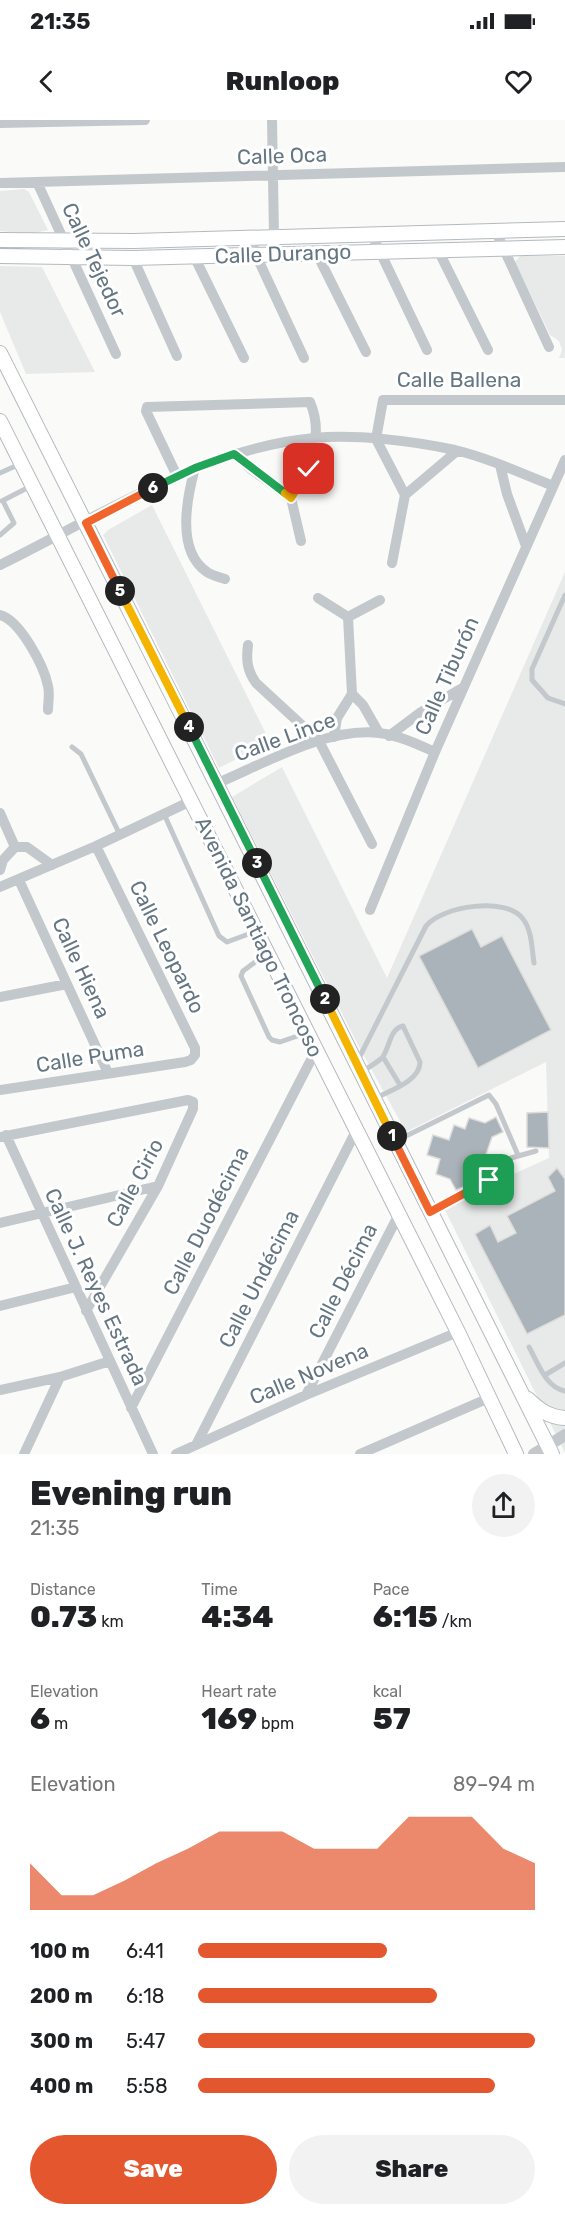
<!DOCTYPE html>
<html lang="en">
<head>
<meta charset="utf-8">
<style>
  :root { --surface:#fff; --page:#f2f2f2; --text:#202124; --muted:#757577; --accent:#e4572e }
  body { margin:0; font-family:Rubik,sans-serif; background:var(--page); color:var(--text); height:100vh; display:flex; flex-direction:column; font-size:22px; white-space:nowrap }
  * { box-sizing:border-box; margin:0 }
  p { font-size:20px; color:var(--muted) }
  .icon { flex:none; width:33px; height:33px; fill:none; stroke:currentColor; stroke-width:2; stroke-linecap:round; stroke-linejoin:round }
  .map { position:relative; height:1334px; overflow:hidden }
  .drawer { display:flex; flex-direction:column; background:var(--surface); flex:1 }
  .drawer>* { flex:none }
  .pin { position:absolute; display:grid; place-items:center; width:51px; height:51px; color:#fff; margin:-26px; border-radius:12px; box-shadow:0 3px 9px #0006 }
  .km { position:absolute; width:30px; height:30px; margin:-15px; border-radius:50%; background:#222; color:#fff; font-size:16px; line-height:30px; text-align:center }
  .round { display:grid; place-items:center; flex:none; width:63px; height:63px; border-radius:32px; background:var(--page) }
  .summary { display:flex; align-items:center; justify-content:space-between; height:102px; padding:0 30px }
  h1 { font-size:33px; font-weight:800; line-height:45px }
  .figures { display:grid; grid-template-columns:repeat(3,1fr); gap:9px; height:102px; padding:6px 30px }
  .figures div { display:grid; align-content:center }
  .figures b { font-size:30px; font-weight:800 }
  .figures small { font-size:16px; font-weight:400 }
  .figures p { font-size:16px }
  .chart { height:168px; padding:12px 30px }
  .chart p { display:flex; justify-content:space-between }
  .chart svg { width:100%; height:108px; margin-top:6px; fill:var(--accent); opacity:.7 }
  .button { display:flex; gap:12px; margin-top:auto; padding:12px 30px }
  .button a { flex:1; height:69px; border-radius:36px; background:var(--accent); color:#fff; font-size:24px; font-weight:800; line-height:69px; text-align:center }
  .button a+a { background:var(--page); color:var(--text) }
  ul { padding:0 30px; list-style:none; font-size:20px }
  li { display:grid; grid-template-columns:96px 72px 1fr; align-items:center; height:45px }
  li i { height:15px; border-radius:8px; background:var(--accent) }
  .status { display:flex; justify-content:space-between; align-items:center; height:42px; padding:0 30px; background:var(--surface); direction:ltr }
  .status svg { height:16px; fill:currentColor }
  header { display:flex; justify-content:space-between; align-items:center; height:78px; padding:0 30px; background:var(--surface); font-size:27px; font-weight:800 }
  .map>svg:first-child { display:block }
  .built { fill:#e8e9e9 }
  .building { fill:#aab3b9; stroke:#dcdcda; stroke-width:1.5 }
  .lines { fill:none; stroke-linecap:round; stroke-linejoin:round }
  .secondary-casing { stroke:#b3babf; stroke-width:16 }
  .service { stroke:#c3c8cc; stroke-width:5 }
  .minor { stroke:#c3c8cc; stroke-width:10 }
  .tertiary { stroke:#c3c8cc; stroke-width:12 }
  .secondary { stroke:#fff; stroke-width:14 }
  .split-1-casing { stroke:#fff; stroke-width:12 }
  .split-2-casing { stroke:#fff; stroke-width:12 }
  .split-3-casing { stroke:#fff; stroke-width:12 }
  .split-4-casing { stroke:#fff; stroke-width:12 }
  .split-5-casing { stroke:#fff; stroke-width:12 }
  .split-6-casing { stroke:#fff; stroke-width:12 }
  .split-7-casing { stroke:#fff; stroke-width:12 }
  .split-8-casing { stroke:#fff; stroke-width:12 }
  .split-1 { stroke:#f0652b; stroke-width:8 }
  .split-2 { stroke:#f5b400; stroke-width:8 }
  .split-3 { stroke:#22a559; stroke-width:8 }
  .split-4 { stroke:#22a559; stroke-width:8 }
  .split-5 { stroke:#f5b400; stroke-width:8 }
  .split-6 { stroke:#f0652b; stroke-width:8 }
  .split-7 { stroke:#22a559; stroke-width:8 }
  .split-8 { stroke:#f5b400; stroke-width:8 }
  .labels { text-anchor:middle; stroke-width:6; stroke-linejoin:round; paint-order:stroke }
  .street-label { font-size:21px; fill:#657683; stroke:#fff }
</style>
</head>
<body>
<div class="status"><b>21:35</b><svg viewBox="0 0 49 12"><path d="M0 12V9h3v3zM5 12V6h3v6zM10 12V3h3v9zM15 12V0h3v12zM26 1h20v11H26zM47 4h2v5h-2z"/></svg></div>
<header><svg class="icon" aria-label="back" viewBox="0 0 24 24"><path d="M15 5l-7 7 7 7"/></svg>Runloop<svg class="icon" aria-label="heart" viewBox="0 0 24 24"><path d="M12 20l-8-8c-3-5 5-10 8-4 3-6 11-1 8 4z"/></svg></header>
<div class="map">
<svg width="565" height="1334" viewBox="0 0 565 1334">
  <rect width="100%" height="100%" fill="#fafaf8"/>
  <path class="built" d="M 24,69 L 29,72 L 48,110 L 31,114 L 0,111 L 0,71 Z
    M 520,136 L 565,136 L 565,238 L 559,238 L 562,230 L 559,221 L 550,215 L 515,142 Z
    M 0,146 L 42,147 L 95,252 L 26,254 L 0,192 Z
    M 152,385 L 270,622 L 219,648 L 103,415 L 108,410 Z
    M 565,452 L 565,1333 L 443,1086 L 549,1038 L 546,942 L 406,1012 L 358,925 L 232,677 L 282,647 L 387,858 Z"/>
  <path class="building" d="M 472,809 L 481,827 L 502,816 L 551,910 L 478,948 L 419,836 Z
    M 548,992 L 549,1028 L 527,1027 L 527,993 Z
    M 496,997 L 503,1012 L 492,1017 L 477,1061 L 456,1070 L 450,1059 L 436,1054 L 440,1039 L 427,1035 L 433,1015 L 449,1020 L 454,1005 L 465,1009 L 469,998 L 485,1003 Z
    M 557,1048 L 565,1059 L 565,1195 L 527,1214 L 475,1114 L 490,1105 L 498,1122 L 516,1113 L 507,1096 L 555,1071 L 548,1057 Z"/>
  <g class="lines">
    <defs>
      <path id="secondary" d="M 0,120 L 134,121 L 565,109
        M 0,136 L 133,138 L 565,127
        M 0,233 C 184,600 369,966 552,1334
        M 0,301 L 458,1212 L 516,1334
        M 528,1279 C 539,1290 549,1297 565,1298"/>
    </defs>
    <use href="#secondary" class="secondary-casing"/>
    <path class="service" d="M 0,353 L 20,344
      M 2,381 L 31,366
      M 0,415 L 14,403 L 3,381
      M 565,475 L 532,549 L 532,560 L 548,578 L 565,584
      M 72,627 L 81,634 L 120,715
      M 164,694 L 219,816 L 227,822 L 254,812
      M 266,834 L 243,851 L 241,856 L 269,917 L 272,920 L 280,922 L 306,913
      M 383,937 L 400,965
      M 358,940 L 426,806 C 442,786 507,776 523,799 C 532,810 532,830 534,843
      M 361,952 C 368,948 376,943 382,938 C 390,928 389,909 403,906 L 420,942 C 420,961 391,970 376,978
      M 396,1021 L 489,975 L 496,984 L 518,1035
      M 431,1091 L 489,1060 L 499,1053 L 511,1038 L 536,1031
      M 529,1227 C 538,1243 546,1268 565,1271
      M 545,1255 L 565,1243"/>
    <path class="minor" d="M 272,0 L 274,116 L 276,134
      M 0,3 L 145,0
      M 37,62 L 116,234
      M 0,63 L 565,47
      M 496,112 L 549,227
      M 372,115 L 427,230
      M 251,118 L 256,135 L 304,238
      M 438,130 L 488,230
      M 317,134 L 366,232
      M 194,136 L 244,238
      M 133,138 L 177,236
      M 234,334 L 252,350 L 291,378
      M 500,345 L 507,374 L 526,426
      M 195,348 C 187,377 176,431 207,452 C 211,455 219,457 225,459
      M 177,356 L 146,291 L 147,287 L 310,282 C 325,317 309,348 291,378 L 301,421
      M 405,375 L 457,331
      M 392,443 L 405,375 L 376,319 L 383,280 L 565,280
      M 0,445 C 98,397 203,328 314,318 C 357,314 413,321 455,330 C 488,338 521,353 553,366
      M 318,478 L 348,497 L 352,574 L 337,598 L 334,617
      M 0,495 C 20,500 44,546 48,566 C 50,574 48,582 48,590
      M 348,497 L 380,480
      M 248,525 C 246,540 247,550 256,563 L 319,621 L 372,724
      M 352,574 L 363,585 L 379,613
      M 389,616 L 421,592 L 464,567
      M 218,663 C 265,643 327,607 379,613 C 398,615 417,624 435,632
      M 0,693 L 15,727
      M 0,750 L 3,740 L 15,727 L 27,727 L 52,745
      M 19,760 L 108,953
      M 0,767 L 96,726 L 191,681
      M 370,790 L 435,632 L 565,340
      M 0,877 L 67,864
      M 0,970 L 185,942 L 191,940 L 195,935 L 195,928 L 96,726
      M 6,1015 L 153,1334
      M 0,1017 L 188,980 L 193,982 L 193,989 L 158,1066 L 86,1191
      M 0,1103 L 158,1066
      M 0,1186 L 76,1167
      M 0,1270 L 60,1257 L 110,1241
      M 306,1275 L 398,1096
      M 131,1288 L 315,932
      M 196,1325 L 356,1011
      M 24,1334 L 60,1257
      M 176,1334 L 306,1275 L 458,1212
      M 360,1334 L 489,1278"/>
    <path class="tertiary" d="M 534,1334 L 565,1315"/>
    <use href="#secondary" class="secondary"/>
  </g>
  <g class="lines">
    <defs>
      <path id="split-1" d="M 392,1016 L 430,1092 L 489,1060"/>
      <path id="split-2" d="M 325,879 L 392,1016"/>
      <path id="split-3" d="M 257,743 L 325,879"/>
      <path id="split-4" d="M 189,607 L 257,743"/>
      <path id="split-5" d="M 120,471 L 189,607"/>
      <path id="split-6" d="M 120,471 L 86,403 L 153,368"/>
      <path id="split-7" d="M 153,368 L 195,348 L 234,334 L 285,373"/>
      <path id="split-8" d="M 285,373 L 291,378 L 309,349"/>
    </defs>
    <use href="#split-1" class="split-1-casing"/>
    <use href="#split-2" class="split-2-casing"/>
    <use href="#split-3" class="split-3-casing"/>
    <use href="#split-4" class="split-4-casing"/>
    <use href="#split-5" class="split-5-casing"/>
    <use href="#split-6" class="split-6-casing"/>
    <use href="#split-7" class="split-7-casing"/>
    <use href="#split-8" class="split-8-casing"/>
    <use href="#split-1" class="split-1"/>
    <use href="#split-2" class="split-2"/>
    <use href="#split-3" class="split-3"/>
    <use href="#split-4" class="split-4"/>
    <use href="#split-5" class="split-5"/>
    <use href="#split-6" class="split-6"/>
    <use href="#split-7" class="split-7"/>
    <use href="#split-8" class="split-8"/>
  </g>
  <g class="labels">
    <g class="street-label">
      <text transform="translate(282 36) rotate(-2)" y="7">Calle Oca</text>
      <text transform="translate(283 134) rotate(-2)" y="7">Calle Durango</text>
      <text transform="translate(94 140) rotate(65)" y="7">Calle Tejedor</text>
      <text x="459" y="267">Calle Ballena</text>
      <text transform="translate(447 556) rotate(-66)" y="7">Calle Tiburón</text>
      <text transform="translate(285 617) rotate(-20)" y="7">Calle Lince</text>
      <text transform="translate(259 817) rotate(64)" y="7">Avenida Santiago Troncoso</text>
      <text transform="translate(167 827) rotate(64)" y="7">Calle Leopardo</text>
      <text transform="translate(81 848) rotate(65)" y="7">Calle Hiena</text>
      <text transform="translate(90 937) rotate(-9)" y="7">Calle Puma</text>
      <text transform="translate(135 1063) rotate(-62)" y="7">Calle Cirio</text>
      <text transform="translate(206 1101) rotate(-63)" y="7">Calle Duodécima</text>
      <text transform="translate(259 1159) rotate(-63)" y="7">Calle Undécima</text>
      <text transform="translate(343 1161) rotate(-63)" y="7">Calle Décima</text>
      <text transform="translate(96 1167) rotate(65)" y="7">Calle J. Reyes Estrada</text>
      <text transform="translate(309 1254) rotate(-23)" y="7">Calle Novena</text>
    </g>
  </g>
</svg>
<div class="pin" style="left:489px;top:1060px;background:#1e9e55"><svg class="icon" aria-label="arrive" viewBox="0 0 24 24"><path d="M6 21V4h12l-3 4 3 4H6"/></svg></div>
<div class="pin" style="left:309px;top:349px;background:#d93025"><svg class="icon" aria-label="check" viewBox="0 0 24 24"><path d="M5 12l5 5 9-10"/></svg></div>
<b class="km" style="left:392px;top:1016px">1</b>
<b class="km" style="left:325px;top:879px">2</b>
<b class="km" style="left:257px;top:743px">3</b>
<b class="km" style="left:189px;top:607px">4</b>
<b class="km" style="left:120px;top:471px">5</b>
<b class="km" style="left:153px;top:368px">6</b>
</div>
<section class="drawer">
<div class="summary"><div><h1>Evening run</h1><p>21:35</p></div><a class="round"><svg class="icon" aria-label="share" viewBox="0 0 24 24"><path d="M12 15V3M7 8l5-5 5 5M5 13v7h14v-7"/></svg></a></div>
<div class="figures">
<div><p>Distance</p><b>0.73<small> km</small></b></div>
<div><p>Time</p><b>4:34</b></div>
<div><p>Pace</p><b>6:15<small> /km</small></b></div>
</div>
<div class="figures">
<div><p>Elevation</p><b>6<small> m</small></b></div>
<div><p>Heart rate</p><b>169<small> bpm</small></b></div>
<div><p>kcal</p><b>57</b></div>
</div>
<div class="chart"><p><span>Elevation</span>89–94 m</p>
<svg viewBox="0 0 160 44" preserveAspectRatio="none"><path d="M0 44V25L10 38L20 38L30 32L40 25L50 19L60 12L70 12L80 12L90 19L100 19L110 19L120 6L130 6L140 6L150 19L160 25V44z"/></svg>
</div>
<ul>
<li><b>100 m</b>6:41<i style="width:56%"></i></li>
<li><b>200 m</b>6:18<i style="width:71%"></i></li>
<li><b>300 m</b>5:47<i style="width:100%"></i></li>
<li><b>400 m</b>5:58<i style="width:88%"></i></li>
</ul>
<div class="button"><a>Save</a><a>Share</a></div>
</section>
</body>
</html>
